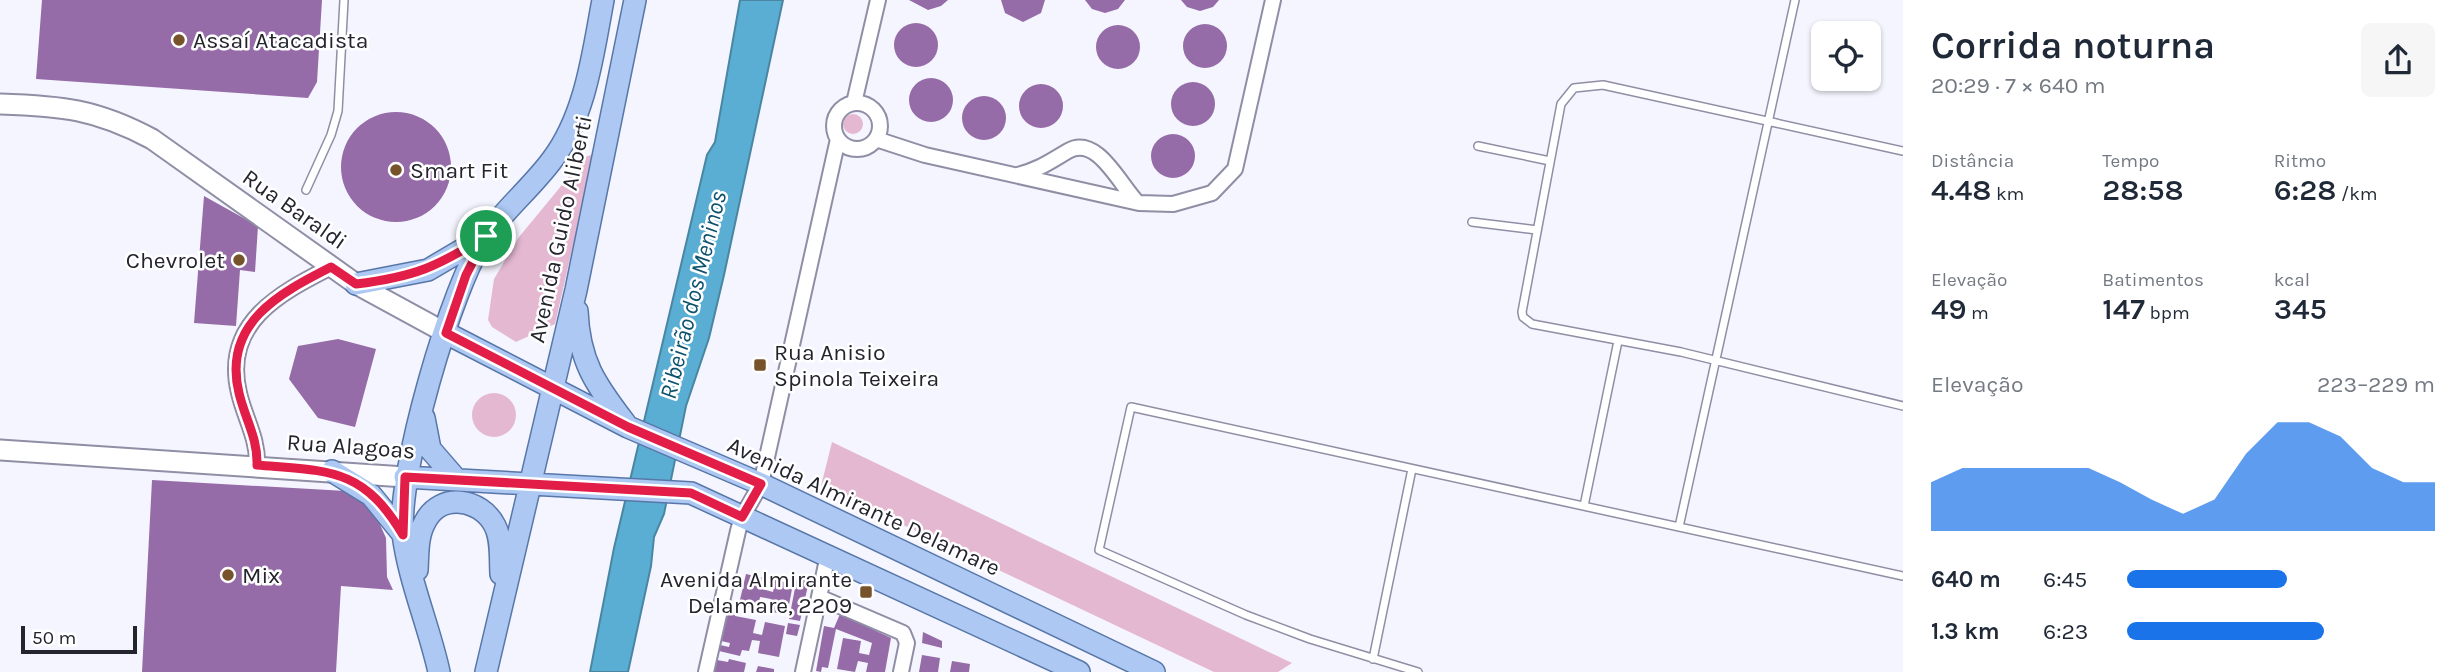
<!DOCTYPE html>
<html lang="pt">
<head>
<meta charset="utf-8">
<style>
  :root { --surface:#fff; --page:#f6f6f7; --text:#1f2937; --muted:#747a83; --accent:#1a73e8 }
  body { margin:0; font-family:Karla,sans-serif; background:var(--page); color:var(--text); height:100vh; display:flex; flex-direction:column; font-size:26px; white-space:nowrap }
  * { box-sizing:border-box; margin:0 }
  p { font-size:23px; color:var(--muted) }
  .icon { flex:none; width:38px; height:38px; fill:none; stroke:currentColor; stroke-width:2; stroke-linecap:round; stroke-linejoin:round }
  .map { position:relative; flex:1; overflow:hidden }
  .sheet { display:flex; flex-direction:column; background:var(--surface); width:560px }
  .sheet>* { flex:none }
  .fabs { position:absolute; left:1811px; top:21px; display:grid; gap:14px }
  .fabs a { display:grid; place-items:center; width:70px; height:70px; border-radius:10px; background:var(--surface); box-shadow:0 2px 5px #0004; font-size:35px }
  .scale { position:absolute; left:21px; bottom:18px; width:116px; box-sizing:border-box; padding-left:7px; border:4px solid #24242d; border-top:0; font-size:19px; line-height:24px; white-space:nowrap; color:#24242d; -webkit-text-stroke:5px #fff; paint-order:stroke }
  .pin { position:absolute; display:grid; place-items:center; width:60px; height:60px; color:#fff; margin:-30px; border:4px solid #fff; border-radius:50%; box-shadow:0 2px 7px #0007 }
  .round { display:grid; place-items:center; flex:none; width:74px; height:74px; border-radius:10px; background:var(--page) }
  .headline { display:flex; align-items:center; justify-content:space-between; height:119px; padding:0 28px }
  h1 { font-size:38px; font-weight:600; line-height:52px }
  .figures { display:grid; grid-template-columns:repeat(3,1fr); gap:10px; height:119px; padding:7px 28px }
  .figures div { display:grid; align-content:center }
  .figures b { font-size:30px; font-weight:600 }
  .figures small { font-size:19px; font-weight:400 }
  .figures p { font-size:19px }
  .chart { height:196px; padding:14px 28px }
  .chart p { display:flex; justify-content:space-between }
  .chart svg { width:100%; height:126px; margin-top:7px; fill:var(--accent); opacity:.7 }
  ul { padding:0 28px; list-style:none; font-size:23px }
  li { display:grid; grid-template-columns:112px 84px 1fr; align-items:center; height:52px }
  li i { height:18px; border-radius:9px; background:var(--accent) }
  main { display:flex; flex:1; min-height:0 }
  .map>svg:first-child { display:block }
  .green { fill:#e5b8d2 }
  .water { fill:#5aaed4; stroke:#4a85a2; stroke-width:2 }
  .building { fill:#956ca7 }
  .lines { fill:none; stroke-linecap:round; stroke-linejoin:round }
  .lane-casing { stroke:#8f8ea5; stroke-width:10 }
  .street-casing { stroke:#8f8ea5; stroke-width:18 }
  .secondary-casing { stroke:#8f8ea5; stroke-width:23 }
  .primary-casing { stroke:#5877a8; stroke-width:24 }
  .lane { stroke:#fff; stroke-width:7 }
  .street { stroke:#fff; stroke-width:14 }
  .secondary { stroke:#fff; stroke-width:19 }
  .primary { stroke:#acc8f3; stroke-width:21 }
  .route-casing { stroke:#fff; stroke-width:14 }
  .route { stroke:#e11d48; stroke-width:9 }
  .poi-dot { fill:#76532b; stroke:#fff; stroke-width:2.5 }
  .labels { text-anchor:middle; stroke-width:5; stroke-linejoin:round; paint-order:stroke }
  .poi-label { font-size:23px; fill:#24242d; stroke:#fff; text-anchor:start }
  .street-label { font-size:23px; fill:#24242d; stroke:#fff }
  .water-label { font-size:24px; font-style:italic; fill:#0c526d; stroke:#fff }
</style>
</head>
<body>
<main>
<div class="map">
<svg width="1903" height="672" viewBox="0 0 1903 672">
  <rect width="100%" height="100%" fill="#f5f5ff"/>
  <path class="green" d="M843 124a10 10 0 1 1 20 0a10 10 0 1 1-20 0Z
    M 594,154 L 555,324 L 516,342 L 492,327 L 488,320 L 494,279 L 519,237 L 585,157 Z
    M472 415a22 22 0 1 1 44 0a22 22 0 1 1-44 0Z
    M 832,442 L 1292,663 L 1278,672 L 1214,672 L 821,486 Z"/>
  <path class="water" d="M 740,0 L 783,0 L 724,275 L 709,338 L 686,406 L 664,514 L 654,537 L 651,566 L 628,672 L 590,672 L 614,548 L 707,155 L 715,142 Z"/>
  <path class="building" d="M 42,0 L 322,0 L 317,82 L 308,98 L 36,79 Z
    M 909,0 L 948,0 L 941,6 L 928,10 Z
    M 1001,0 L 1045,0 L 1041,13 L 1023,22 L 1005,13 Z
    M 1085,0 L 1125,0 L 1118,9 L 1105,13 L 1092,9 Z
    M 1181,0 L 1219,0 L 1213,7 L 1200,11 L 1187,7 Z
    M894 45a22 22 0 1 1 44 0a22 22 0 1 1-44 0Z
    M1183 46a22 22 0 1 1 44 0a22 22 0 1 1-44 0Z
    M1096 47a22 22 0 1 1 44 0a22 22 0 1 1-44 0Z
    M909 100a22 22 0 1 1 44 0a22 22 0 1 1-44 0Z
    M1171 104a22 22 0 1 1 44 0a22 22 0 1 1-44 0Z
    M1019 106a22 22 0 1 1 44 0a22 22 0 1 1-44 0Z
    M962 118a22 22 0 1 1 44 0a22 22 0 1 1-44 0Z
    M341 167a55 55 0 1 1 110 0a55 55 0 1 1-110 0Z
    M1151 156a22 22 0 1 1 44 0a22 22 0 1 1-44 0Z
    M 204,196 L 258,226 L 255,272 L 240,270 L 236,326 L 194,323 Z
    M 338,339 L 376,349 L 355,427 L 318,418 L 289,379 L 298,346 Z
    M 152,480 L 346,491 L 374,511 L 386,538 L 387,577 L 393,590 L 341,586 L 336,672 L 142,672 Z
    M 746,574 L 764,578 L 762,589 L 773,592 L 775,580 L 793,584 L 787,615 L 768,611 L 771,599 L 760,597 L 758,609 L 739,604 Z
    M 797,578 L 809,581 L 800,621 L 789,619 Z
    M 728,608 L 736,610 L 735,616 L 756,620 L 753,633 L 762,635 L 765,622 L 785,626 L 779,657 L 758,653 L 760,641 L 752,640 L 749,651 L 742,650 L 740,656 L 719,651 L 720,645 L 729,647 L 730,643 L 721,641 Z
    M 840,614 L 891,638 L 885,672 L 866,672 L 868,663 L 858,661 L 855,672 L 837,669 L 843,638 L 861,641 L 859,653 L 869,655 L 872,643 L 836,629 L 828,668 L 822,667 L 821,672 L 816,671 L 824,626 L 834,628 Z
    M 788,623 L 800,625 L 797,636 L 786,634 Z
    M 923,632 L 942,641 L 942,648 L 922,643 Z
    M 922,655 L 940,658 L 938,672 L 919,672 Z
    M 729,659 L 746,663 L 744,672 L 714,672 L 717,660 L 728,662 Z
    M 952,661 L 970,664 L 969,672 L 950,672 Z
    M 758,666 L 774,669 L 774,672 L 756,672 Z"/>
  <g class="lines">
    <defs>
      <path id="lane" d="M 1478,146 L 1550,161
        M 1903,151 L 1603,85 L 1574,88 L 1561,104 L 1522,312 L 1523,317 L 1532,324 L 1681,352 L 1903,406
        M 306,190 L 331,135 L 338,111 L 344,0
        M 1472,222 L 1537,230
        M 1584,506 L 1618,341
        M 1679,527 L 1795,0
        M 1373,659 L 1412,469
        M 1418,672 L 1310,639 L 1246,615 L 1099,550 L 1131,407 L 1903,576"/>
      <path id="street" d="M 854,103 L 878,0
        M834 126a23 23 0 1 1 46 0a23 23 0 1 1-46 0Z
        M 876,139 L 925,155 L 1139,203 L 1173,204 L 1212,193 L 1235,169 L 1273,0
        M 1018,175 C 1040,169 1049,162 1068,151 C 1097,134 1120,185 1137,202
        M 257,465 C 258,438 245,419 239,393 C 222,323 280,293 331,267
        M 819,597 L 903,633 L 907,643 L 901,672
        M 706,672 L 738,531 L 742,517 L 761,484 L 838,139
        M 803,672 L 828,555"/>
      <path id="secondary" d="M 0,104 C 62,106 96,109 152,139 L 356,284 L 446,333
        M 0,450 L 405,477"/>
      <path id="primary" d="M 356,284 L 428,270 L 484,237
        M 577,311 C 579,361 595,384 625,423
        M 446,333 L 628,427 L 761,484 L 1154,672
        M 424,418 L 430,449 L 456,479
        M 332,471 L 371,495 L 402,533
        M 405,477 L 691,493 L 1079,672
        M 417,570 C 418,554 417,536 425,522 C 440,492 481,498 495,526 C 502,540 500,558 501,574
        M 439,672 C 429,626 409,581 403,534 C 396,478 452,282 486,236 C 506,208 532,187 552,160 C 586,115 593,53 603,0
        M 486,672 L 576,290 L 635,0"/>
    </defs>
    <use href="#lane" class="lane-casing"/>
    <use href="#street" class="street-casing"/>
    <use href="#secondary" class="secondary-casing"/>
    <use href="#primary" class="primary-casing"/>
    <use href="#lane" class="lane"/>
    <use href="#street" class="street"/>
    <use href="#secondary" class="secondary"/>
    <use href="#primary" class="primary"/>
  </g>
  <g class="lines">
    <defs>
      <path id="route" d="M 486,236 L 466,275 L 446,333 L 628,427 L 761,484 L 742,517 L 691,493 L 405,477 L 403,535 C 363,467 328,471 257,465 C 258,438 245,419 239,393 C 222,323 280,293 331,267 L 356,284 C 414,277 437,267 486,236 Z"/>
    </defs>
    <use href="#route" class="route-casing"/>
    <use href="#route" class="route"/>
  </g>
  <g class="poi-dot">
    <circle cx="179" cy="40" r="7"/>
    <circle cx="396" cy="170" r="7"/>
    <circle cx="239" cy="260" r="7"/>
    <rect x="753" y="358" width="14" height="14" rx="3.5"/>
    <circle cx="228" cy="575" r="7"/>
    <rect x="859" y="585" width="14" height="14" rx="3.5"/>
  </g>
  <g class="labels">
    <g class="poi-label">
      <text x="193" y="48">Assaí Atacadista</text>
      <text x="410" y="178">Smart Fit</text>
      <text x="225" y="268" text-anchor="end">Chevrolet</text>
      <text x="774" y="360">Rua Anisio<tspan x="774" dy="26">Spinola Teixeira</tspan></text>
      <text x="242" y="583">Mix</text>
      <text x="852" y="587" text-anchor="end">Avenida Almirante<tspan x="852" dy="26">Delamare, 2209</tspan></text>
    </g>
    <g class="street-label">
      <text transform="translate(295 209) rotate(35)" y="8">Rua Baraldi</text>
      <text transform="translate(560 229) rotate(-78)" y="8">Avenida Guido Aliberti</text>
      <text transform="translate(351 446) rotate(4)" y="8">Rua Alagoas</text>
      <text transform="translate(864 506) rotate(25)" y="8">Avenida Almirante Delamare</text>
    </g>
    <g class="water-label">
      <text transform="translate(693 295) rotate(-76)" y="8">Ribeirão dos Meninos</text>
    </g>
  </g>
</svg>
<div class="fabs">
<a><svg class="icon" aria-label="locate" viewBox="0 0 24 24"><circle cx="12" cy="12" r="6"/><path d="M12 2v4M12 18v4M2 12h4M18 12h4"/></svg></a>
</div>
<div class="scale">50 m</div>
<div class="pin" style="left:486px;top:236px;background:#1e9e55"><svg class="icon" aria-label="arrive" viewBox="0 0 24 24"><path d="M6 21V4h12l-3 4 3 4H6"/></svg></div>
</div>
<section class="sheet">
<div class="headline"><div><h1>Corrida noturna</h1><p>20:29 · 7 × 640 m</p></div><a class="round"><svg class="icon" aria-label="share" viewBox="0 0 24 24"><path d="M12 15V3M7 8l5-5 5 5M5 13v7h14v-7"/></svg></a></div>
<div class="figures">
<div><p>Distância</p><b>4.48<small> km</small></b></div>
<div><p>Tempo</p><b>28:58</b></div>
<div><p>Ritmo</p><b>6:28<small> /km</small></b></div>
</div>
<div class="figures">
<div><p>Elevação</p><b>49<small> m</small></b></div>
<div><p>Batimentos</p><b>147<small> bpm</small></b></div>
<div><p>kcal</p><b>345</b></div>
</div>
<div class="chart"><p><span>Elevação</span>223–229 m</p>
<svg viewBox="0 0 160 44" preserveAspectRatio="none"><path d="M0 44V27L10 22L20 22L30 22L40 22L50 22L60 27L70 33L80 38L90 33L100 17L110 6L120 6L130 11L140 22L150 27L160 27V44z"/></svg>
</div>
<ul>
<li><b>640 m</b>6:45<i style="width:52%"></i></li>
<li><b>1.3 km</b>6:23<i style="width:64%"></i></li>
</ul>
</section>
</main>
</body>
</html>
